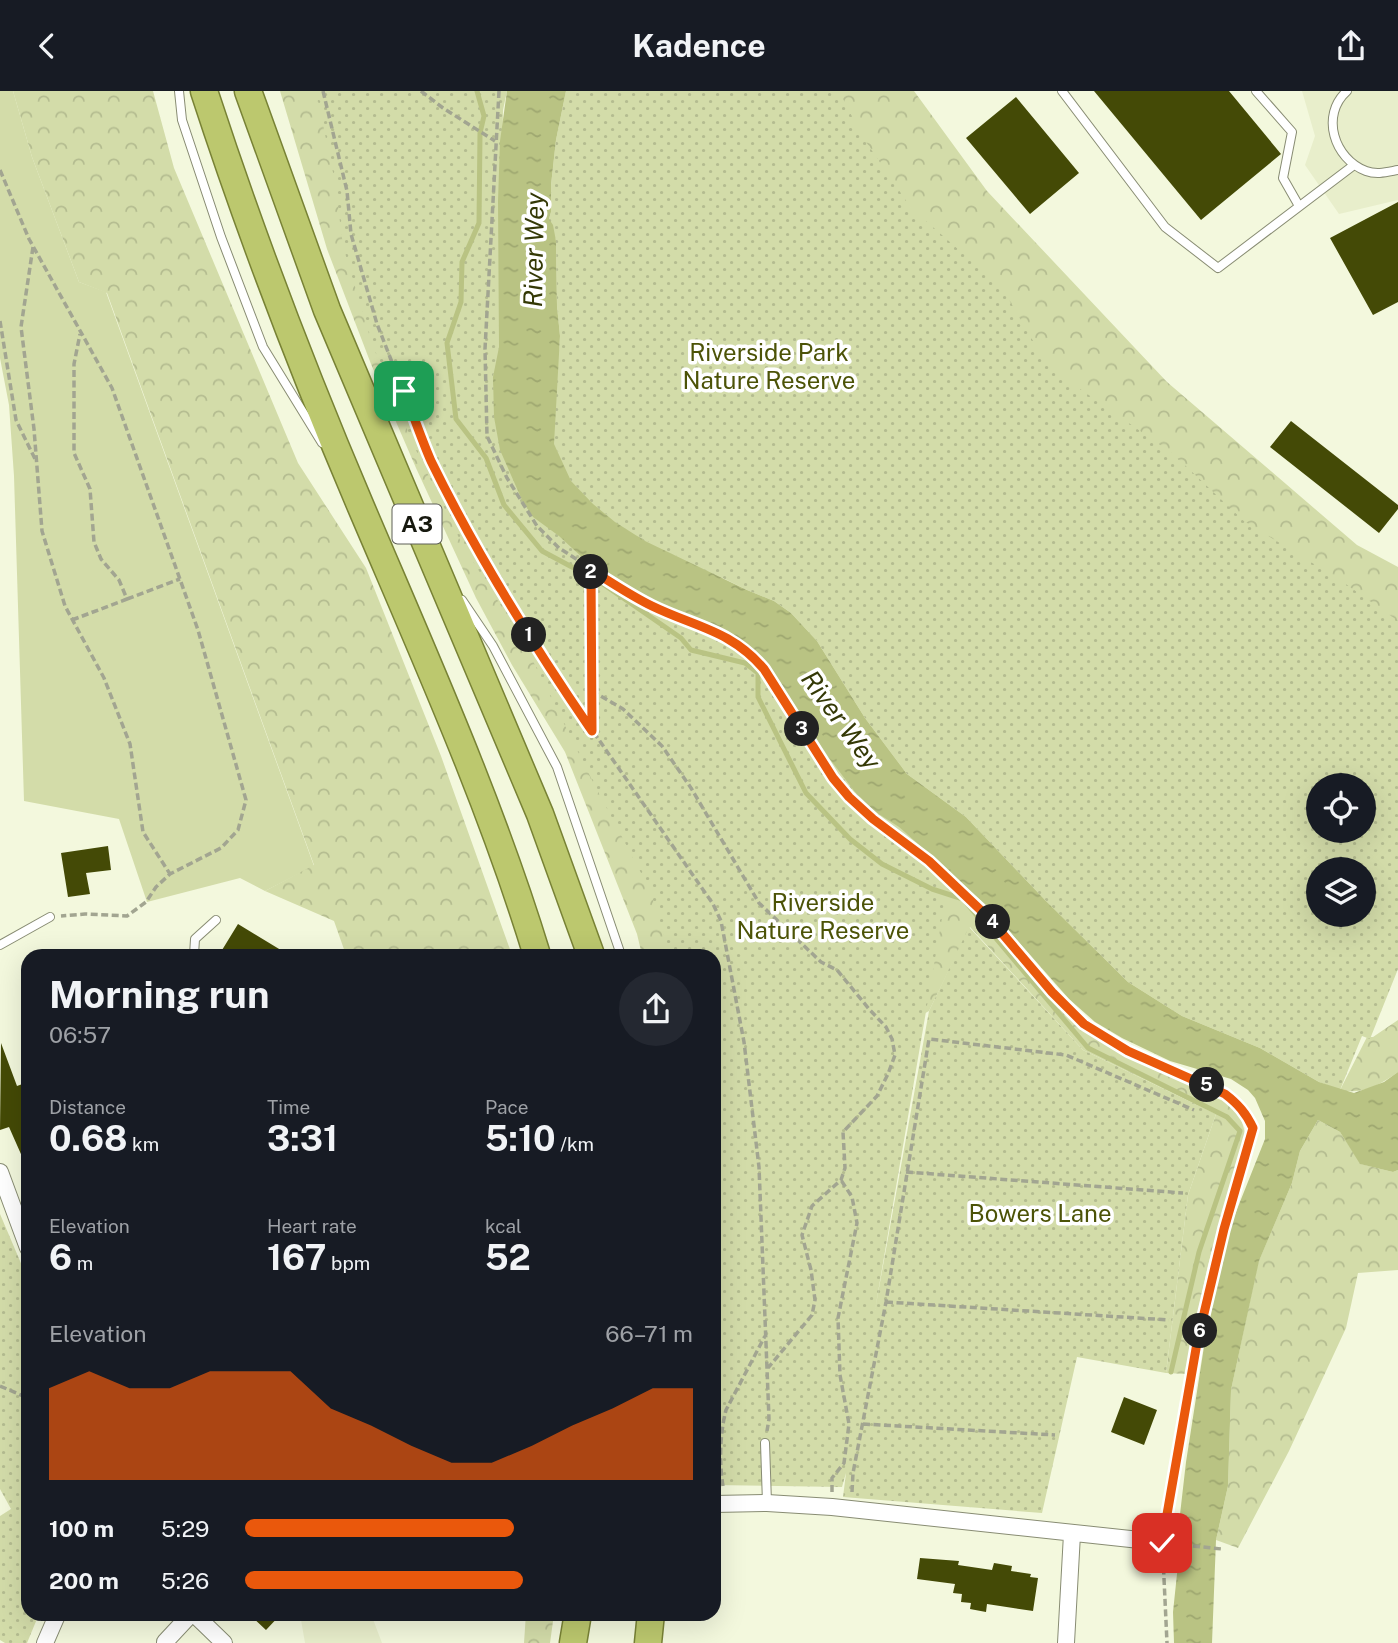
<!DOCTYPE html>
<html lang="en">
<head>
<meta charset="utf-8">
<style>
  :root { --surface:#171b24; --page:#242831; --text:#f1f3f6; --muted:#9ea1a6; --accent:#ea580c }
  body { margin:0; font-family:"Public Sans",sans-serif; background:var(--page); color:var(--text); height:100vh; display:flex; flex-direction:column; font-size:26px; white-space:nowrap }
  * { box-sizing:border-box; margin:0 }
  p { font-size:23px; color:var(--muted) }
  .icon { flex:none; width:38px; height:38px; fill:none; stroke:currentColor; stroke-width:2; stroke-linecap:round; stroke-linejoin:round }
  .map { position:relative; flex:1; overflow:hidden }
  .panel { position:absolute; left:21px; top:858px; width:700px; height:672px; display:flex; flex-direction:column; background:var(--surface); border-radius:21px; box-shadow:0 7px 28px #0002 }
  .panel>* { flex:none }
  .tools { position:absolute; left:1306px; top:682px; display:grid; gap:14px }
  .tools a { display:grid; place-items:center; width:70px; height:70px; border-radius:50%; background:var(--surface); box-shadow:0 7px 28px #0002; font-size:35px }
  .pin { position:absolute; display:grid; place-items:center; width:60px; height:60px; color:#fff; margin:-30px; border-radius:14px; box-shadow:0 4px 10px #0006 }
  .km { position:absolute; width:35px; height:35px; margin:-18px; border-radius:50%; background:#222; color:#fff; font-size:19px; line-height:35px; text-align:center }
  .round { display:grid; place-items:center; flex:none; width:74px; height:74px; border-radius:37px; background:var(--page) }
  .head { display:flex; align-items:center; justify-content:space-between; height:119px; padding:0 28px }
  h1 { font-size:38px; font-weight:700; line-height:52px }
  .stats { display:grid; grid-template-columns:repeat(3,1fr); gap:10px; height:119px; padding:7px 28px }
  .stats div { display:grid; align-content:center }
  .stats b { font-size:35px; font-weight:700 }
  .stats small { font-size:19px; font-weight:400 }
  .stats p { font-size:19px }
  .chart { height:196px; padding:14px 28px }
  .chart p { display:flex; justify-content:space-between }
  .chart svg { width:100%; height:126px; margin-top:7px; fill:var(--accent); opacity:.7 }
  ul { padding:0 28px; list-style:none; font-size:23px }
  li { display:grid; grid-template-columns:112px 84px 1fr; align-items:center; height:52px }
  li i { height:18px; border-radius:9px; background:var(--accent) }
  header { display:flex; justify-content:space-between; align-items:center; height:91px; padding:0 28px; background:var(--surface); font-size:32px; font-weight:700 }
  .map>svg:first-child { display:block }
  .built { fill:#e8eecb }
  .grass { fill:#d3dca9 }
  .forest { fill:url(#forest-crowns) }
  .park { fill:url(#park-dots); fill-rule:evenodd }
  .water { fill:url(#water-ripples) }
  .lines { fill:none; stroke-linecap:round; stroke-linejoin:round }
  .stream { stroke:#b9c383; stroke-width:5 }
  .building { fill:#444a06 }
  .service-casing { stroke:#888c73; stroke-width:10 }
  .minor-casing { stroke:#888c73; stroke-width:18 }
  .trunk-casing { stroke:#788235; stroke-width:29 }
  .path { stroke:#a2a591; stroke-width:3.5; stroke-dasharray:7 3.5; stroke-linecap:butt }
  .service { stroke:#fff; stroke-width:8 }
  .minor { stroke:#fff; stroke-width:16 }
  .trunk { stroke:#bcc86e; stroke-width:26 }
  .route-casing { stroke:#fff; stroke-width:14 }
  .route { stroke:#ea580c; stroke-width:9 }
  .labels { text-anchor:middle; stroke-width:7; stroke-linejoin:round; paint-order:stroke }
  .shield { fill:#fff; stroke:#5d5e57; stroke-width:2 }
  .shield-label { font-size:23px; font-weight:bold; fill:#17190f }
  .park-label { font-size:24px; fill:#4c5307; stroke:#fff }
  .water-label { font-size:26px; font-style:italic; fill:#343906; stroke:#fff }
</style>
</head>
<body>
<header><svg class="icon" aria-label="back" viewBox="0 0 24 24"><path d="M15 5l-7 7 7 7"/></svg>Kadence<svg class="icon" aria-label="share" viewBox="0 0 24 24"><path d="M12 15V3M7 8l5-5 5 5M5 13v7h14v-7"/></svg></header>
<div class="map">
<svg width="1398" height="1552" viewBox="0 0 1398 1552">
  <defs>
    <pattern id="forest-crowns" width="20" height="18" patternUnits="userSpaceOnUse" patternTransform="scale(1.75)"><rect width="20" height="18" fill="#d3dca9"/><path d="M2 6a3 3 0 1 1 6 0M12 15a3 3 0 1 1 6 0" fill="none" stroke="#b4bc90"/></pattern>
    <pattern id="park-dots" width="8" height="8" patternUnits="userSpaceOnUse" patternTransform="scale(1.75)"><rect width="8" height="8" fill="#d3dca9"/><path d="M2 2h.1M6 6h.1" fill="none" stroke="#b4bc90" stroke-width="1.8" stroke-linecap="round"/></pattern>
    <pattern id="water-ripples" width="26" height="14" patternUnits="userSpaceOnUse" patternTransform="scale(1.75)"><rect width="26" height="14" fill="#b9c383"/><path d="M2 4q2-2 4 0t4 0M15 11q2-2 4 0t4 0" fill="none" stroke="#9ea770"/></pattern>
  </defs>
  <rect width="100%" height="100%" fill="#f3f8dd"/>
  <path class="built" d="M 1302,0 L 1398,0 L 1398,109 L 1339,123 L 1305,74 L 1315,45 Z
    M 300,1523 L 371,1523 L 382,1552 L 305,1552 Z"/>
  <path class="grass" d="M 0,0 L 13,0 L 32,66 L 79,191 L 106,201 L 314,775 L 265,800 L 240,787 L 147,811 L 119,728 L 24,710 L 14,385 L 9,314 L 0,267 Z"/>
  <path class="forest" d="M 13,0 L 153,0 L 174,77 L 298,372 L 366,477 L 441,665 L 512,864 L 346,864 L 334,830 L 265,800 L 314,774 L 107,202 L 79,191 L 32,66 Z
    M 280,0 L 374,0 L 930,778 L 988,831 L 1044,902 L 1078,933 L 1103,950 L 1218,1005 C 1234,1015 1242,1024 1245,1043 L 1208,1174 L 1185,1283 L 1166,1282 L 1188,1104 L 1216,1023 L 1083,959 L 970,836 L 929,920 L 908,932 L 788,826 L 700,864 L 642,864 L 637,843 L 565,661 L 512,574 L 476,507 L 416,377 L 371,273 L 327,158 Z
    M 822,0 L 914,0 L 987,100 L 1167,291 L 1357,454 L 1398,476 L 1398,546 L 1138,379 L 942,159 Z
    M 1398,929 L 1398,981 C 1380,994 1362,1004 1340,999 L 1367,946 L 1373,946 Z
    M 1318,1029 L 1340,1041 L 1361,1073 L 1393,1081 L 1398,1079 L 1398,1179 L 1358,1182 L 1346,1237 L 1289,1360 L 1238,1457 L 1216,1449 L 1228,1395 L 1231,1299 L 1258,1172 L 1292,1092 L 1300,1060 Z
    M 526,1522 L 554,1523 L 550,1552 L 524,1552 Z"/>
  <path class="park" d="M 316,0 L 507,0 L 503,19 L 499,256 L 493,286 L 497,349 L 533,426 L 677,523 L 711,532 L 759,565 L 786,601 L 829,667 L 855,701 L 874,720 L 899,736 L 950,780 L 875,1219 L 929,920 L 969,836 L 1083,959 L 1216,1023 L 1188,1104 L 1166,1282 L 1077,1266 L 1042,1422 L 843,1406 L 846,1382 L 842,1396 L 714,1394 L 714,864 L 670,864 L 649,797 L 595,695 L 522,548 L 462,453 L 414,355 L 372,253 L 343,155 L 335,91 Z
    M 566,0 L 839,0 L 862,45 L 911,117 L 974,172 L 998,190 L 1036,255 L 1063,286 L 1173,363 L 1244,430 L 1340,489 L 1398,530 L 1398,878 L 1370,948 L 1362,945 L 1340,999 L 1319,991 L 1260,957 L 1182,925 L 1128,891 L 1045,809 L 966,726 L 907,683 L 865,627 L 817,550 L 791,522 L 774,510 L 747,499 L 631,442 L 593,413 L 571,390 L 562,375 L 553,345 L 560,245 L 557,215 L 556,150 L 549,128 L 551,121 L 551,94 L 556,49 ZM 1318,695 L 1363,695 L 1363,740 L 1318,740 ZM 1318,779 L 1363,779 L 1363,824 L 1318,824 Z
    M 0,1123 L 23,1177 L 28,1196 L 28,1522 L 39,1523 L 27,1552 L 5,1552 L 0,1549 L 0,1425 L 11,1418 L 0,1398 Z"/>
  <path class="water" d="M 507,0 L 566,0 L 556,49 L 551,94 L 551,121 L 549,128 L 553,134 L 556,150 L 557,215 L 560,245 L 554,353 L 571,390 L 593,413 L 615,431 L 645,450 L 747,499 L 774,510 L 791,522 L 817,550 L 865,627 L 907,683 L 966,726 L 1045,809 L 1128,891 L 1182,925 L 1260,957 L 1319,991 L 1354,1002 L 1384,991 L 1398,981 L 1398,1079 L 1393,1081 L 1360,1073 L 1340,1041 L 1318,1029 L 1300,1060 L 1292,1092 L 1259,1170 L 1231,1299 L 1228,1395 L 1216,1449 L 1212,1552 L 1174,1552 L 1173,1521 L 1181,1445 L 1178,1441 L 1186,1371 L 1210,1217 L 1230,1136 L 1265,1048 L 1265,1030 L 1255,1007 L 1248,999 L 1231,988 L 1170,970 L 1122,947 L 1095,931 L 1069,908 L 986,814 L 899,736 L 874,720 L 855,701 L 829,667 L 786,601 L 759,565 L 711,532 L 658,516 L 585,469 L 559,445 L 533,426 L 522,409 L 500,359 L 494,326 L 493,286 L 499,256 L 498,110 L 500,50 Z"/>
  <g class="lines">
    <path class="stream" d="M 477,0 L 484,25 L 480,42 L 479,132 L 462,171 L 461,211 L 447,252 L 456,328 L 486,367 L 504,414 L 542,460 L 600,491 L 681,547 L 691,559 L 745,572 L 758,582 L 758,606 L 806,702 L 850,748 L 882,773 L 932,798 L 963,808 L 1088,957 L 1227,1026 L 1240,1040 L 1199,1161 L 1171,1281"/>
  </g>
  <path class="building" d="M 1094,0 L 1229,0 L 1281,63 L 1201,129 Z
    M 1016,6 L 1079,82 L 1030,123 L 966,47 Z
    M 1398,111 L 1398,211 L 1373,224 L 1330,147 Z
    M 1291,330 L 1398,414 L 1398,418 L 1379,442 L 1270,356 Z
    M 108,755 L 111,779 L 86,782 L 90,803 L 68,806 L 61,762 Z
    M 238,833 L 289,864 L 219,864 Z
    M 1,952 L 17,995 L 28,991 L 28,1079 L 9,1036 L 0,1039 Z
    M 1124,1306 L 1157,1319 L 1144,1354 L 1111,1341 Z
    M 920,1467 L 959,1470 L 958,1474 L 992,1479 L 994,1472 L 1012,1475 L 1011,1480 L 1031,1483 L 1030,1486 L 1038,1487 L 1033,1520 L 987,1513 L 986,1521 L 970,1518 L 971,1512 L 961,1511 L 962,1503 L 953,1502 L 955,1493 L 917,1488 Z
    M 248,1522 L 282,1522 L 266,1539 Z"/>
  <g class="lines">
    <defs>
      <path id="service" d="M 179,0 L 182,29 L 221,146 L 263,256 L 322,352
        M 1062,0 L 1165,136 L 1218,177 L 1354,74
        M 1256,0 L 1292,41 L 1283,87 L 1299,115
        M 1347,0 C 1320,24 1334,68 1366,80 C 1377,84 1387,81 1398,79
        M 462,509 L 493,555 L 557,676 L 621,864
        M 0,854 L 50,826
        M 194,864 L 195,848 L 216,829
        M 765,1352 L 767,1412"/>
      <path id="minor" d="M 0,1081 L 28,1157
        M 714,1413 L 767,1412 L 832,1416 L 1177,1453
        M 193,1522 L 224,1552
        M 165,1551 L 192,1522
        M 45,1552 L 58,1522
        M 1066,1552 L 1072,1443"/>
      <path id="trunk" d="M 204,0 C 250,141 303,280 361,416 C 424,564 490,710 537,864
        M 248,0 L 327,219 L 540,723 L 591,864
        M 573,1552 L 578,1522
        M 648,1552 L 651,1522"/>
    </defs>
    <use href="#service" class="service-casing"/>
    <use href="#minor" class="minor-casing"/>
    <use href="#trunk" class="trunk-casing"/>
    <path class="path" d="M 323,0 L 347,100 L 351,143 L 377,233 L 430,368 L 463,431 L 549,577 L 713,813 L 721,830 L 744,951 L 759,1076 L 769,1328 L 767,1340
      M 421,0 L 443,17 L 495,50
      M 499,0 L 485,258 L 487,345 L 507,387 L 537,435 L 559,457 L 650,515 L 728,546 L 750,562 L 764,578 L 833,687 L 849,706 L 873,728 L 929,770 L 990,828 L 1052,900 L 1084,933 L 1128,960 L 1225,1003 C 1238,1013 1246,1022 1253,1037 L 1224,1138 L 1197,1252 L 1165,1437
      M 0,79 L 29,148 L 112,297 L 198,539 L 246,709 L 238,739 L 221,757 L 170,783 L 156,796 L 146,811 L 127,825 L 85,823 L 61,825
      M 33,156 L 21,236 L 34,338 L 42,440 L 65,515 L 104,587 L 130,653 L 143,741 L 170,783
      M 0,230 L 16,329 L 36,370
      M 591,479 L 592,638
      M 127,508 L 180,488
      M 72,529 L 127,508 L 119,489 L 101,468 L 94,451 L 90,398 L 74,362 L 74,273 L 80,243
      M 592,600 L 623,618 L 662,655 L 691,697 L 759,812 L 821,871 L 837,879 L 869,918 L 886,936 L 892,948 L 895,964 L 888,983 L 877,1005 L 843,1041 L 845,1077 L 841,1089 L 812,1115 L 802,1144 L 811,1179 L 815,1209 L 812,1224 L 768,1277
      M 906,1081 L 1183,1102
      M 886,1211 L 1169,1229
      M 0,1295 L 28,1307
      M 863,1333 L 1055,1344
      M 723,1395 C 719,1371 720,1342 726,1319 L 765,1245
      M 832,1401 L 832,1387 L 844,1372 L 849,1333 L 840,1284 L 838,1227 L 857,1132 L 852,1106 L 841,1089
      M 852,1401 L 853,1382 L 886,1211 L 929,948 L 1066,964 L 1194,1019
      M 1193,1455 L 1222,1458
      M 1163,1466 L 1167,1552"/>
    <use href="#service" class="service"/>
    <use href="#minor" class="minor"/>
    <use href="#trunk" class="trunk"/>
  </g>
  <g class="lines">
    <defs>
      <path id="route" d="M 404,300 C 413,323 421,347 431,370 C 477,464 533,554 592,640 L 591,479 C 611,491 631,505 652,515 C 695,536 731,539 764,578 L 833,687 L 849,706 L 873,728 L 929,770 L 990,828 L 1052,901 L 1084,933 L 1128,960 L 1225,1003 C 1238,1013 1246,1022 1253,1037 L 1224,1138 L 1197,1252 L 1162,1452"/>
    </defs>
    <use href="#route" class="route-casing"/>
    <use href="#route" class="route"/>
  </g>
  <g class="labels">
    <rect class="shield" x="392.5" y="413.5" width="49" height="39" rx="5"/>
    <g class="shield-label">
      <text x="417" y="441">A3</text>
    </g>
    <g class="park-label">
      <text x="769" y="270">Riverside Park<tspan x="769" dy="28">Nature Reserve</tspan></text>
      <text x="823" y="820">Riverside<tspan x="823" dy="28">Nature Reserve</tspan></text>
      <text x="1040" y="1131">Bowers Lane</text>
    </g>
    <g class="water-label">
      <text transform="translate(534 159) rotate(-89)" y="9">River Wey</text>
      <text transform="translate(841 629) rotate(54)" y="9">River Wey</text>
    </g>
  </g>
</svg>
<div class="tools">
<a><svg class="icon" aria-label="locate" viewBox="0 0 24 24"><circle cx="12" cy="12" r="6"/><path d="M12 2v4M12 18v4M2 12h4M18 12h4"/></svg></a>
<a><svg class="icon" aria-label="layers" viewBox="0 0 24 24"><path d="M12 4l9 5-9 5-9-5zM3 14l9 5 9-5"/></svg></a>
</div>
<div class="pin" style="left:404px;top:300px;background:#1e9e55"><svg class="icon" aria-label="arrive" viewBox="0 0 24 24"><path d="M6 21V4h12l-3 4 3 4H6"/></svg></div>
<div class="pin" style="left:1162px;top:1452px;background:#d93025"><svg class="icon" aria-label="check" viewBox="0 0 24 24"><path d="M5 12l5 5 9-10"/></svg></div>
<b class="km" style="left:529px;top:544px">1</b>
<b class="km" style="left:591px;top:481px">2</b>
<b class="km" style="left:802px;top:638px">3</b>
<b class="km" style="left:993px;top:831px">4</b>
<b class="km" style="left:1207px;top:994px">5</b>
<b class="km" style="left:1200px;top:1240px">6</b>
<section class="panel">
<div class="head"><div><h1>Morning run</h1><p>06:57</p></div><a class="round"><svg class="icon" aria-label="share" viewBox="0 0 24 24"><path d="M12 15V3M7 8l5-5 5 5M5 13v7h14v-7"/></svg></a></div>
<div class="stats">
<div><p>Distance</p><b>0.68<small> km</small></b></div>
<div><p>Time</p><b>3:31</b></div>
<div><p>Pace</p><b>5:10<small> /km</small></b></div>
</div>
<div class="stats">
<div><p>Elevation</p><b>6<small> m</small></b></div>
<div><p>Heart rate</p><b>167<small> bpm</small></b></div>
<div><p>kcal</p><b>52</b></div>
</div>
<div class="chart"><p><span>Elevation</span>66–71 m</p>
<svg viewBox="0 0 160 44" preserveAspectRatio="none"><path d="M0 44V12L10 6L20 12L30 12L40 6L50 6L60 6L70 19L80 25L90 32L100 38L110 38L120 32L130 25L140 19L150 12L160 12V44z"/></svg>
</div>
<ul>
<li><b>100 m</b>5:29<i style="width:60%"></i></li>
<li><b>200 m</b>5:26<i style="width:62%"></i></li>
</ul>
</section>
</div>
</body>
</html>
